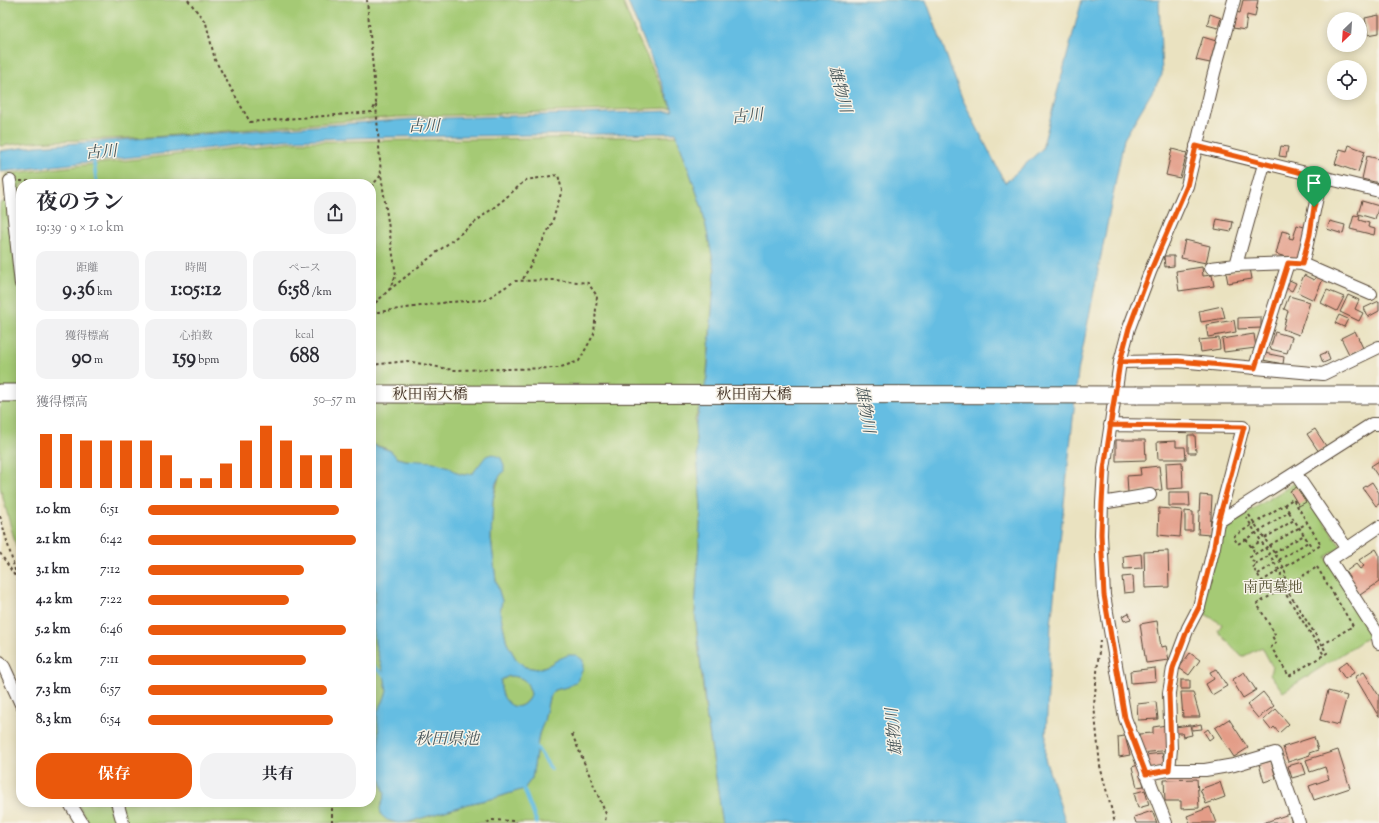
<!DOCTYPE html>
<html lang="ja">
<head>
<meta charset="utf-8">
<style>
  :root { --surface:#fff; --page:#f2f2f3; --text:#2b2b33; --muted:#7c7c81; --accent:#ea580c }
  body { margin:0; font-family:"Sorts Mill Goudy","Noto Serif JP",serif; background:var(--page); color:var(--text); height:100vh; display:flex; flex-direction:column; font-size:15px; white-space:nowrap }
  * { box-sizing:border-box; margin:0 }
  p { font-size:13px; color:var(--muted) }
  .icon { flex:none; width:22px; height:22px; fill:none; stroke:currentColor; stroke-width:2; stroke-linecap:round; stroke-linejoin:round }
  .map { position:relative; flex:1; overflow:hidden }
  .details { position:absolute; left:16px; top:179px; width:360px; height:628px; display:flex; flex-direction:column; background:var(--surface); border-radius:16px; box-shadow:0 2px 10px #0003 }
  .details>* { flex:none }
  .needle { width:26px; rotate:205deg }
  .controls { position:absolute; left:1327px; top:12px; display:grid; gap:8px }
  .controls a { display:grid; place-items:center; width:40px; height:40px; border-radius:50%; background:var(--surface); box-shadow:0 2px 10px #0003; font-size:20px }
  .pin { position:absolute; display:grid; place-items:center; width:34px; height:34px; color:#fff; margin:-41px -17px; border-radius:50% 50% 50% 0; rotate:-45deg; box-shadow:0 0 4px #0007 }
  .pin .icon { rotate:45deg }
  .round { display:grid; place-items:center; flex:none; width:42px; height:42px; border-radius:16px; background:var(--page) }
  .head { display:flex; align-items:center; justify-content:space-between; height:68px; padding:0 20px }
  h1 { font-size:22px; font-weight:700; line-height:30px }
  .stats { display:grid; grid-template-columns:repeat(3,1fr); gap:6px; height:68px; padding:4px 20px }
  .stats div { display:grid; align-content:center; border-radius:10px; background:var(--page); text-align:center }
  .stats b { font-size:20px; font-weight:700 }
  .stats small { font-size:11px; font-weight:400 }
  .stats p { font-size:11px }
  .chart { height:112px; padding:8px 20px }
  .chart p { display:flex; justify-content:space-between }
  .chart svg { width:100%; height:72px; margin-top:4px; stroke:var(--accent); stroke-width:6 }
  .cta { display:flex; gap:8px; margin-top:auto; padding:8px 20px }
  .cta a { flex:1; height:46px; border-radius:16px; background:var(--accent); color:#fff; font-size:16px; font-weight:700; line-height:46px; text-align:center }
  .cta a+a { background:var(--page); color:var(--text) }
  ul { padding:0 20px; list-style:none; font-size:13px }
  li { display:grid; grid-template-columns:64px 48px 1fr; align-items:center; height:30px }
  li i { height:10px; border-radius:5px; background:var(--accent) }
  .map>svg:first-child { display:block }
  .green { fill:#a5ca74; stroke:#707a49 }
  .water { fill:#65bde2; stroke:#507480; fill-rule:evenodd }
  .lines { fill:none; stroke-linecap:round; stroke-linejoin:round }
  .stream { stroke:#65bde2; stroke-width:3.5 }
  .building { fill:#e39c87 }
  .street-casing { stroke:#554636; stroke-width:14 }
  .secondary-casing { stroke:#554636; stroke-width:19 }
  .path { stroke:#554636; stroke-width:2; stroke-dasharray:3 3; stroke-linecap:butt }
  .street { stroke:#fff; stroke-width:12 }
  .secondary { stroke:#fff; stroke-width:17 }
  .secondary-bridge-casing { stroke:#554636; stroke-width:19; stroke-linecap:butt }
  .secondary-bridge { stroke:#fff; stroke-width:17 }
  .route-casing { stroke:#fff; stroke-width:8 }
  .route { stroke:#ea580c; stroke-width:5 }
  .labels { text-anchor:middle; stroke-width:3; stroke-linejoin:round; paint-order:stroke }
  .street-label { font-size:15px; fill:#3b2a1e; stroke:#f7f3e8 }
  .park-label { font-size:15px; fill:#565234; stroke:#f7f3e8 }
  .water-label { font-size:16px; font-style:italic; fill:#485659; stroke:#f7f3e8 }
</style>
</head>
<body>
<div class="map">
<svg width="1379" height="823" viewBox="0 0 1379 823">
  <rect width="100%" height="100%" fill="#f7f3e8"/>
  <filter id="ink" filterUnits="userSpaceOnUse"><feTurbulence type="fractalNoise" baseFrequency=".025" numOctaves="2"/><feDisplacementMap in="SourceGraphic" scale="8" xChannelSelector="R" yChannelSelector="G"/><feConvolveMatrix kernelMatrix="1 2 1 2 8 2 1 2 1" color-interpolation-filters="sRGB"/></filter>
  <filter id="wash" filterUnits="userSpaceOnUse"><feTurbulence type="fractalNoise" baseFrequency=".012" numOctaves="4" result="noise"/><feDisplacementMap in="SourceGraphic" scale="16" xChannelSelector="R" yChannelSelector="G"/><feGaussianBlur stdDeviation="0.9" result="paint"/><feColorMatrix in="noise" values="0 0 0 0 0 0 0 0 0 0 0 0 0 0 0 0 0 1.4 0 .05"/><feComposite in="paint" operator="in"/></filter>
  <g filter="url(#wash)">
    <rect width="100%" height="100%" fill="#eae2c0"/>
    <path class="green" d="M 0,0 L 622,0 L 634,30 L 672,108 L 397,117 L 153,137 L 31,142 L 0,146 Z
      M 677,136 L 702,208 L 715,270 L 706,384 L 695,420 L 701,508 L 695,613 L 705,707 L 723,823 L 88,823 L 77,802 L 371,802 L 371,559 L 375,592 L 373,623 L 375,644 L 384,675 L 387,692 L 383,702 L 378,710 L 377,716 L 379,738 L 377,768 L 385,794 L 380,808 L 409,822 L 468,804 L 495,798 L 524,789 L 532,778 L 539,734 L 544,721 L 549,698 L 554,690 L 568,687 L 559,659 L 549,665 L 538,669 L 525,667 L 516,659 L 507,643 L 500,612 L 502,601 L 496,581 L 491,538 L 493,500 L 499,477 L 480,464 L 473,473 L 464,475 L 457,473 L 449,467 L 405,460 L 397,458 L 391,451 L 385,448 L 371,444 L 371,184 L 21,184 L 21,564 L 0,487 L 0,203 L 8,201 L 6,174 L 288,142 Z
      M 1298,481 L 1341,547 L 1326,557 L 1373,634 L 1283,692 L 1270,674 L 1272,666 L 1262,647 L 1242,657 L 1218,631 L 1222,624 L 1200,611 L 1218,545 L 1224,527 Z
      M 509,676 C 524,677 527,680 531,694 C 518,720 498,701 501,680 Z"/>
    <path class="water" d="M 627,0 L 926,0 L 962,98 L 1005,183 L 1042,149 L 1082,0 L 1159,0 L 1162,75 L 1124,139 L 1078,372 L 1051,625 L 1045,759 L 1066,823 L 723,823 L 707,719 L 695,613 L 701,508 L 695,427 L 707,378 L 715,270 L 702,208 L 676,133 L 387,137 L 283,140 L 0,172 L 0,151 L 36,146 L 413,119 L 673,111 L 672,108 Z
      M 371,444 L 391,451 L 397,458 L 405,460 L 434,462 L 449,467 L 457,473 L 464,475 L 473,473 L 486,456 L 492,454 L 501,458 L 504,465 L 504,471 L 499,477 L 496,483 L 493,500 L 491,538 L 496,581 L 502,601 L 500,612 L 507,643 L 516,659 L 525,667 L 538,669 L 549,665 L 559,659 L 568,655 L 576,655 L 583,660 L 583,669 L 577,681 L 568,687 L 554,690 L 549,698 L 544,721 L 539,734 L 532,778 L 524,789 L 495,798 L 468,804 L 409,822 L 398,823 L 387,820 L 381,815 L 380,808 L 385,794 L 377,768 L 379,738 L 377,716 L 378,710 L 383,702 L 387,691 L 384,675 L 375,644 L 373,623 L 375,592 L 371,559 ZM 509,676 C 524,677 527,680 531,694 C 519,720 498,701 501,680 Z"/>
    <g class="lines">
      <path class="stream" d="M 93,158 L 97,184
        M 371,664 L 387,677
        M 535,745 L 551,769
        M 524,789 L 537,823"/>
    </g>
    <g id="blocks">
      <path class="building" d="M 1243,0 L 1258,0 L 1255,17 L 1247,15 L 1245,30 L 1233,28 L 1236,12 L 1240,13 Z
        M 1210,14 L 1221,18 L 1218,28 L 1207,25 Z
        M 1379,15 L 1379,33 L 1368,35 L 1365,18 Z
        M 1203,37 L 1216,41 L 1210,63 L 1196,60 Z
        M 1349,145 L 1365,151 L 1358,172 L 1335,164 L 1340,149 L 1347,151 Z
        M 1281,146 L 1288,147 L 1286,157 L 1279,156 Z
        M 1172,149 L 1187,153 L 1180,178 L 1166,175 Z
        M 1367,156 L 1379,159 L 1378,172 L 1379,173 L 1379,183 L 1362,179 Z
        M 1362,201 L 1379,206 L 1375,219 L 1358,214 Z
        M 1354,215 L 1360,216 L 1359,220 L 1369,223 L 1368,227 L 1375,229 L 1374,235 L 1350,229 Z
        M 1217,219 L 1233,222 L 1231,232 L 1215,229 Z
        M 1330,221 L 1345,225 L 1343,234 L 1327,229 Z
        M 1297,225 L 1308,228 L 1299,261 L 1276,254 L 1282,231 L 1290,233 L 1289,238 L 1293,239 Z
        M 1185,240 L 1210,246 L 1206,263 L 1181,258 Z
        M 1164,256 L 1174,256 L 1174,266 L 1165,267 Z
        M 1202,267 L 1203,276 L 1212,275 L 1214,286 L 1179,291 L 1176,271 Z
        M 1250,268 L 1252,279 L 1228,283 L 1226,273 Z
        M 1304,275 L 1314,280 L 1316,276 L 1323,279 L 1314,300 L 1297,292 Z
        M 1287,279 L 1296,283 L 1292,291 L 1284,287 Z
        M 1327,290 L 1344,297 L 1337,311 L 1321,303 Z
        M 1348,295 L 1359,300 L 1355,309 L 1363,313 L 1359,321 L 1340,312 Z
        M 1289,296 L 1310,302 L 1299,335 L 1283,329 L 1288,311 L 1284,309 Z
        M 1379,301 L 1379,311 L 1368,317 L 1364,308 Z
        M 1222,306 L 1225,318 L 1201,322 L 1199,311 Z
        M 1339,315 L 1348,319 L 1344,327 L 1335,323 Z
        M 1261,317 L 1261,328 L 1238,329 L 1238,318 Z
        M 1234,320 L 1236,332 L 1208,337 L 1206,325 Z
        M 1355,331 L 1363,348 L 1349,354 L 1341,338 Z
        M 1275,332 L 1292,337 L 1287,353 L 1270,349 Z
        M 1254,334 L 1256,348 L 1224,352 L 1222,339 Z
        M 1219,338 L 1220,349 L 1201,352 L 1199,340 Z
        M 1327,352 L 1330,360 L 1323,363 L 1320,355 Z
        M 1264,353 L 1284,357 L 1283,364 L 1263,360 Z
        M 1315,429 L 1326,446 L 1319,452 L 1307,434 Z
        M 1188,435 L 1195,435 L 1196,453 L 1188,453 Z
        M 1116,440 L 1145,440 L 1146,460 L 1116,461 Z
        M 1176,441 L 1176,447 L 1185,447 L 1186,459 L 1158,459 L 1157,442 Z
        M 1379,461 L 1379,478 L 1371,466 Z
        M 1182,462 L 1183,488 L 1167,489 L 1166,463 Z
        M 1159,466 L 1162,490 L 1128,493 L 1127,476 L 1141,475 L 1140,468 Z
        M 1372,482 L 1379,493 L 1379,504 L 1376,506 L 1363,488 Z
        M 1297,487 L 1306,502 L 1299,506 L 1290,491 Z
        M 1169,492 L 1189,492 L 1190,506 L 1169,506 Z
        M 1200,495 L 1212,496 L 1210,535 L 1198,534 Z
        M 1159,508 L 1182,510 L 1180,537 L 1158,535 Z
        M 1185,511 L 1193,512 L 1193,531 L 1185,531 Z
        M 1376,549 L 1379,554 L 1379,582 L 1360,595 L 1345,572 L 1356,564 L 1360,569 L 1364,566 L 1359,560 Z
        M 1168,551 L 1169,587 L 1145,588 L 1144,552 Z
        M 1141,554 L 1142,568 L 1124,569 L 1123,556 Z
        M 1133,576 L 1134,592 L 1124,593 L 1122,577 Z
        M 1129,613 L 1131,619 L 1124,621 L 1122,616 Z
        M 1157,621 L 1161,647 L 1166,646 L 1169,660 L 1146,663 L 1140,624 Z
        M 1190,653 L 1200,660 L 1189,675 L 1179,668 Z
        M 1347,661 L 1355,672 L 1345,679 L 1338,668 Z
        M 1155,668 L 1156,681 L 1131,683 L 1130,671 Z
        M 1216,669 L 1227,686 L 1212,695 L 1206,684 L 1214,679 L 1210,672 Z
        M 1244,672 L 1256,690 L 1243,698 L 1232,680 Z
        M 1364,672 L 1379,696 L 1379,717 L 1355,677 Z
        M 1181,680 L 1190,680 L 1190,689 L 1181,689 Z
        M 1328,691 L 1347,696 L 1339,725 L 1320,720 Z
        M 1181,692 L 1193,692 L 1200,717 L 1183,717 Z
        M 1263,692 L 1274,706 L 1258,718 L 1247,705 Z
        M 1156,702 L 1158,719 L 1138,720 L 1137,704 Z
        M 1276,709 L 1289,724 L 1279,733 L 1274,727 L 1271,730 L 1263,720 Z
        M 1229,719 L 1248,748 L 1234,757 L 1215,728 Z
        M 1201,724 L 1202,729 L 1192,730 L 1192,726 Z
        M 1167,725 L 1170,750 L 1141,753 L 1139,734 L 1153,733 L 1153,727 Z
        M 1190,725 L 1192,735 L 1183,737 L 1182,733 L 1176,733 L 1175,727 Z
        M 1208,729 L 1213,737 L 1209,740 L 1204,732 Z
        M 1125,736 L 1130,755 L 1119,757 L 1118,737 Z
        M 1314,737 L 1318,750 L 1309,753 L 1310,755 L 1288,762 L 1283,747 Z
        M 1338,750 L 1350,788 L 1314,800 L 1309,786 L 1329,779 L 1325,767 L 1310,772 L 1306,760 Z
        M 1162,753 L 1165,767 L 1148,770 L 1145,755 Z
        M 1271,761 L 1276,778 L 1264,782 L 1259,764 Z
        M 1302,762 L 1306,774 L 1292,778 L 1288,766 Z
        M 1138,765 L 1144,786 L 1137,787 L 1132,767 Z
        M 1197,779 L 1199,808 L 1181,809 L 1181,801 L 1165,801 L 1164,780 Z
        M 1220,782 L 1225,797 L 1206,804 L 1200,789 Z
        M 1145,790 L 1149,805 L 1138,808 L 1134,793 Z
        M 1210,807 L 1216,823 L 1190,823 L 1187,816 Z
        M 1152,811 L 1157,823 L 1136,823 L 1134,817 Z
        M 1289,814 L 1292,823 L 1263,823 Z"/>
    </g>
  </g>
  <g filter="url(#ink)">
    <use href="#blocks" fill-opacity="0" stroke="#554636" stroke-width="1"/>
    <g class="lines">
      <defs>
        <path id="street" d="M 1196,146 L 1379,191
          M 10,181 L 21,284
          M 1288,263 L 1302,264 C 1310,235 1314,206 1322,177
          M 1302,264 L 1371,294
          M 1211,268 L 1236,265
          M 1120,362 L 1178,361 L 1323,374 L 1379,347
          M 1255,367 L 1288,263 L 1236,265 L 1264,164
          M 1110,425 L 1243,427 L 1218,522 L 1214,547 L 1199,607 L 1188,628 L 1173,668 L 1169,693 L 1171,749 L 1169,770
          M 1295,473 L 1347,549
          M 1102,503 L 1150,495
          M 1218,522 L 1372,424 L 1379,424
          M 1379,527 L 1330,560 L 1377,633 L 1379,643
          M 0,662 L 4,667 L 21,704
          M 1146,774 L 1169,770 L 1205,770 L 1234,765 L 1275,753 L 1299,823
          M 69,802 L 82,823
          M 117,802 L 123,823
          M 1166,823 L 1125,718 L 1104,595 L 1101,535 L 1102,503 L 1104,469 L 1120,362 L 1129,328 L 1150,272 L 1187,186 L 1214,73 L 1234,0"/>
        <path id="secondary" d="M 0,393 L 21,393
          M 1137,395 L 1379,395"/>
      </defs>
      <use href="#street" class="street-casing"/>
      <use href="#secondary" class="secondary-casing"/>
      <path class="path" d="M 188,0 L 206,23 L 215,60 L 250,122 L 372,112 L 376,103 L 367,0
        M 20,181 L 61,182 L 64,184
        M 273,184 L 273,183 L 294,180 L 304,184
        M 371,187 L 381,175
        M 389,290 L 502,201 L 526,180 L 558,175 L 562,190 L 552,223 L 522,281
        M 371,307 L 389,290 L 396,275 L 381,175 L 376,104
        M 371,313 L 449,302 L 485,300 L 515,281 L 555,280 L 588,283 L 597,296 L 594,334 L 579,361 L 558,368 L 453,370 L 407,361 L 371,365
        M 1285,504 L 1289,512 L 1238,544 L 1233,537 L 1293,499 L 1321,545 L 1262,581 L 1253,568 L 1255,564 L 1250,557 L 1307,523
        M 1289,512 L 1313,549
        M 1249,515 L 1284,568 C 1287,575 1283,580 1285,587 L 1322,645
        M 0,516 L 21,592
        M 1246,517 L 1281,573 L 1280,585 L 1324,655
        M 1265,538 L 1294,520
        M 1246,539 L 1256,554
        M 1251,547 L 1261,541
        M 0,553 L 15,576
        M 1274,553 L 1304,535
        M 1279,560 L 1308,542
        M 1255,564 L 1270,555
        M 1317,567 L 1353,626 L 1322,645 L 1327,653 L 1289,676 L 1271,647 L 1276,643 L 1272,636 L 1275,634 L 1257,604 Z
        M 1258,574 L 1275,563
        M 1100,640 L 1094,705 L 1100,766 L 1115,823
        M 572,734 L 606,814 L 605,823
        M 332,823 L 332,802
        M 487,823 L 491,820 L 515,821 L 516,823"/>
      <use href="#street" class="street"/>
      <use href="#secondary" class="secondary"/>
      <defs>
        <path id="secondary-bridge" d="M 371,394 L 1137,395"/>
      </defs>
      <use href="#secondary-bridge" class="secondary-bridge-casing"/>
      <use href="#secondary-bridge" class="secondary-bridge"/>
    </g>
  </g>
  <g class="lines" filter="url(#ink)">
    <defs>
      <path id="route" d="M 1314,207 L 1310,234 L 1302,264 L 1288,263 L 1255,368 L 1178,361 L 1120,362 L 1104,469 L 1102,503 L 1101,534 L 1104,595 L 1125,718 L 1146,774 L 1169,770 L 1171,749 L 1169,693 L 1173,668 L 1188,628 L 1199,607 L 1214,547 L 1218,522 L 1244,427 L 1110,425 L 1120,362 L 1129,328 L 1150,272 L 1187,186 L 1196,146 L 1322,178 L 1314,207"/>
    </defs>
    <use href="#route" class="route-casing"/>
    <use href="#route" class="route"/>
  </g>
  <g class="labels">
    <g class="street-label">
      <text x="430" y="399">秋田南大橋</text>
      <text x="754" y="399">秋田南大橋</text>
    </g>
    <g class="park-label">
      <text x="1273" y="592">南西墓地</text>
    </g>
    <g class="water-label">
      <text transform="translate(841 89) rotate(75)" y="6">雄物川</text>
      <text transform="translate(747 115) rotate(-6)" y="6">古川</text>
      <text transform="translate(424 125) rotate(-1)" y="6">古川</text>
      <text transform="translate(101 151) rotate(-5)" y="6">古川</text>
      <text transform="translate(866 409) rotate(80)" y="6">雄物川</text>
      <text transform="translate(893 732) rotate(-96)" y="6">雄物川</text>
      <text x="447" y="744">秋田県池</text>
    </g>
  </g>
</svg>
<div class="controls">
<a><svg class="needle" viewBox="-14 -14 28 28"><path d="M0-13l5 13h-10z" fill="#e53935"/><path d="M0 13l5-13h-10z" fill="#7c7c81"/></svg></a>
<a><svg class="icon" aria-label="locate" viewBox="0 0 24 24"><circle cx="12" cy="12" r="6"/><path d="M12 2v4M12 18v4M2 12h4M18 12h4"/></svg></a>
</div>
<div class="pin" style="left:1314px;top:207px;background:#1e9e55"><svg class="icon" aria-label="arrive" viewBox="0 0 24 24"><path d="M6 21V4h12l-3 4 3 4H6"/></svg></div>
<section class="details">
<div class="head"><div><h1>夜のラン</h1><p>19:39 · 9 × 1.0 km</p></div><a class="round"><svg class="icon" aria-label="share" viewBox="0 0 24 24"><path d="M12 15V3M7 8l5-5 5 5M5 13v7h14v-7"/></svg></a></div>
<div class="stats">
<div><p>距離</p><b>9.36<small> km</small></b></div>
<div><p>時間</p><b>1:05:12</b></div>
<div><p>ペース</p><b>6:58<small> /km</small></b></div>
</div>
<div class="stats">
<div><p>獲得標高</p><b>90<small> m</small></b></div>
<div><p>心拍数</p><b>159<small> bpm</small></b></div>
<div><p>kcal</p><b>688</b></div>
</div>
<div class="chart"><p><span>獲得標高</span>50–57 m</p>
<svg viewBox="0 0 160 44" preserveAspectRatio="none"><path d="M5 44V11M15 44V11M25 44V15M35 44V15M45 44V15M55 44V15M65 44V24M75 44V38M85 44V38M95 44V29M105 44V15M115 44V6M125 44V15M135 44V24M145 44V24M155 44V20"/></svg>
</div>
<ul>
<li><b>1.0 km</b>6:51<i style="width:92%"></i></li>
<li><b>2.1 km</b>6:42<i style="width:100%"></i></li>
<li><b>3.1 km</b>7:12<i style="width:75%"></i></li>
<li><b>4.2 km</b>7:22<i style="width:68%"></i></li>
<li><b>5.2 km</b>6:46<i style="width:95%"></i></li>
<li><b>6.2 km</b>7:11<i style="width:76%"></i></li>
<li><b>7.3 km</b>6:57<i style="width:86%"></i></li>
<li><b>8.3 km</b>6:54<i style="width:89%"></i></li>
</ul>
<div class="cta"><a>保存</a><a>共有</a></div>
</section>
</div>
</body>
</html>
